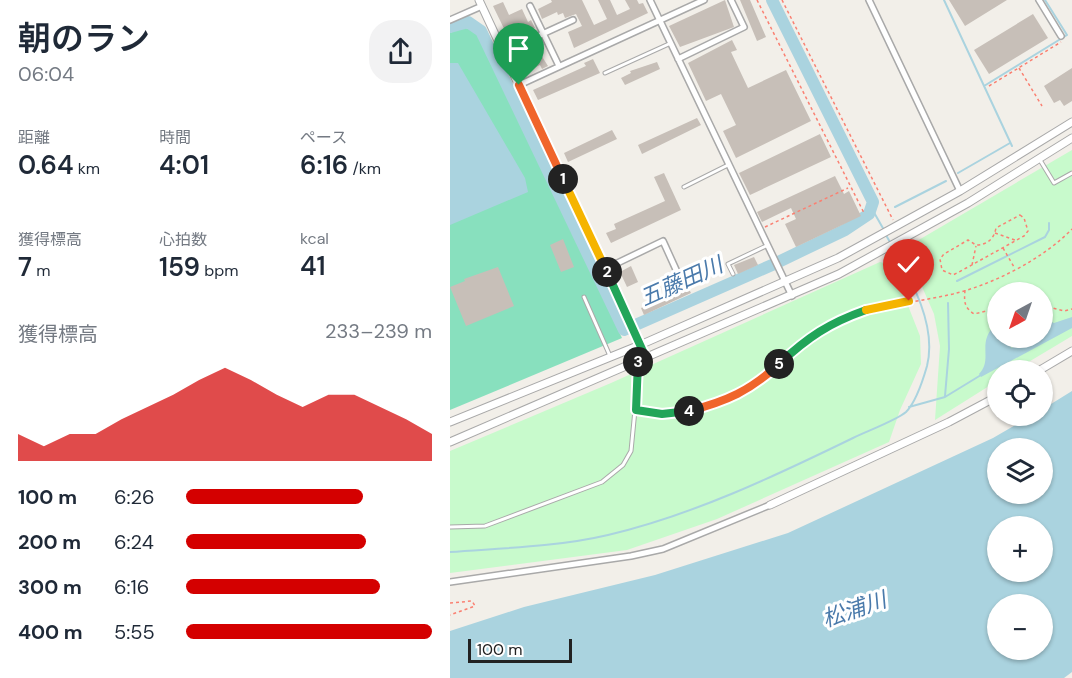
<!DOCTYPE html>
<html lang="ja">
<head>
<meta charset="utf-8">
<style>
  :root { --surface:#fff; --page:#f2f2f3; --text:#1f2937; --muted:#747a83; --accent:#d40000 }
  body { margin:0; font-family:"DM Sans","Noto Sans JP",sans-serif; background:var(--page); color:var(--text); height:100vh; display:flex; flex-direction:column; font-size:22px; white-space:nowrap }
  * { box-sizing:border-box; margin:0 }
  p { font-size:20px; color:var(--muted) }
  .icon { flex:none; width:33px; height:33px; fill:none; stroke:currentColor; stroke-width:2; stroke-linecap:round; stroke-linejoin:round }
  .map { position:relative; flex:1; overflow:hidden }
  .sheet { display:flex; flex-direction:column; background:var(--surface); width:450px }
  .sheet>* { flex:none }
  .needle { width:39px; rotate:220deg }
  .fabs { position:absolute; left:537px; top:282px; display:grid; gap:12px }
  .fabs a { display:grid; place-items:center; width:66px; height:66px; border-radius:50%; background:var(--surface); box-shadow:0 2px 4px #0004; font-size:30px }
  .scale { position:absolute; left:18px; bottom:15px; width:104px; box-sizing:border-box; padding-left:6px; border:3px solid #222; border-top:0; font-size:16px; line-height:21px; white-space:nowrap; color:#222; -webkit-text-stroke:4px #fff; paint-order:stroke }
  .pin { position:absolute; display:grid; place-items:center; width:51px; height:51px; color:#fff; margin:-62px -26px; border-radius:50% 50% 50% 0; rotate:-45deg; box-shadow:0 0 6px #0007 }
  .pin .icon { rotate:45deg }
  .km { position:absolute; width:30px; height:30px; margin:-15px; border-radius:50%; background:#222; color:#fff; font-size:16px; line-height:30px; text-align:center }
  .round { display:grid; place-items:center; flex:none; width:63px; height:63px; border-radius:24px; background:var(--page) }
  .head { display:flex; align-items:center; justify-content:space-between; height:102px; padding:0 18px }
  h1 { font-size:33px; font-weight:600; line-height:45px }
  .figures { display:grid; grid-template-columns:repeat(3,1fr); gap:9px; height:102px; padding:6px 18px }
  .figures div { display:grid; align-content:center }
  .figures b { font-size:26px; font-weight:600 }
  .figures small { font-size:16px; font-weight:400 }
  .figures p { font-size:16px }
  .chart { height:168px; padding:12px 18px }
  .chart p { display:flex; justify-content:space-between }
  .chart svg { width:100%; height:108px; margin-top:6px; fill:var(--accent); opacity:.7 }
  ul { padding:0 18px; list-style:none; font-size:20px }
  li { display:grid; grid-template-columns:96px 72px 1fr; align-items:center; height:45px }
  li i { height:15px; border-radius:8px; background:var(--accent) }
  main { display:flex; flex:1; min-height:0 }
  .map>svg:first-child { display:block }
  .park { fill:#c8facc; fill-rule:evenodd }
  .pitch { fill:#88e0be }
  .water { fill:#aad3df; fill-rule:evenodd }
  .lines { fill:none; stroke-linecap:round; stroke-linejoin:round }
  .stream { stroke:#aad3df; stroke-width:2 }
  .river { stroke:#aad3df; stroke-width:12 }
  .building { fill:#c7bfb8 }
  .service-casing { stroke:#a9a9a9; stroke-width:5 }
  .minor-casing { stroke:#a9a9a9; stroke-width:8 }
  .tertiary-casing { stroke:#a9a9a9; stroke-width:9 }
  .path { stroke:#fa8072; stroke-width:1.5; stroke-dasharray:3 3; stroke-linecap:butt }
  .service { stroke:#fff; stroke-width:3 }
  .minor { stroke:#fff; stroke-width:5 }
  .tertiary { stroke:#fff; stroke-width:7 }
  .split-1-casing { stroke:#fff; stroke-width:12 }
  .split-2-casing { stroke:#fff; stroke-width:12 }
  .split-3-casing { stroke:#fff; stroke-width:12 }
  .split-4-casing { stroke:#fff; stroke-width:12 }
  .split-5-casing { stroke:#fff; stroke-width:12 }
  .split-6-casing { stroke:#fff; stroke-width:12 }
  .split-7-casing { stroke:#fff; stroke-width:12 }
  .split-1 { stroke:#f0652b; stroke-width:8 }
  .split-2 { stroke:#f5b400; stroke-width:8 }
  .split-3 { stroke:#22a559; stroke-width:8 }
  .split-4 { stroke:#22a559; stroke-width:8 }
  .split-5 { stroke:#f0652b; stroke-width:8 }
  .split-6 { stroke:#22a559; stroke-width:8 }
  .split-7 { stroke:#f5b400; stroke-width:8 }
  .labels { text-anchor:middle; stroke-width:6; stroke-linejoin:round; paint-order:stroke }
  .water-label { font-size:22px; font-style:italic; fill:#4a7aab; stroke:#fff }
</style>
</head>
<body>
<main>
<section class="sheet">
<div class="head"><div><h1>朝のラン</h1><p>06:04</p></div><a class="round"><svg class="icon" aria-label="share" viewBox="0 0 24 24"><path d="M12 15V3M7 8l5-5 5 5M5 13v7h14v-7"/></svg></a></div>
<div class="figures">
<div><p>距離</p><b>0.64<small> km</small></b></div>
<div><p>時間</p><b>4:01</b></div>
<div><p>ペース</p><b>6:16<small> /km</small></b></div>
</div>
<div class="figures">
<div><p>獲得標高</p><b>7<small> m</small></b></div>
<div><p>心拍数</p><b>159<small> bpm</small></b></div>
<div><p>kcal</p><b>41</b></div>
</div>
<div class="chart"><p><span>獲得標高</span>233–239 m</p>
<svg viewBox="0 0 160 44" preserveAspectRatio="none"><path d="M0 44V33L10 38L20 33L30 33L40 27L50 22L60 17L70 11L80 6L90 11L100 17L110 22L120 17L130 17L140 22L150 27L160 33V44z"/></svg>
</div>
<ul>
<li><b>100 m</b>6:26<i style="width:72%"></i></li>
<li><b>200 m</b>6:24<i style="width:73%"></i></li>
<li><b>300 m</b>6:16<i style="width:79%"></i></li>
<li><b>400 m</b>5:55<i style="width:100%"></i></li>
</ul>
</section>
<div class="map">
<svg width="622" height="678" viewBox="0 0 622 678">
  <rect width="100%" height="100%" fill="#f2efe9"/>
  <path class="park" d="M 622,150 L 622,336 L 565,370 L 548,370 L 547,381 L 485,420 L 490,346 L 484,314 L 455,248 ZM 548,292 L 592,292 L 592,338 L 548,338 Z
    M 430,262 L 437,264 L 455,298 L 470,336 L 471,364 L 450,410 L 439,442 L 267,519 L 177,550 L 0,573 L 0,451 L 161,383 Z"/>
  <path class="pitch" d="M 13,27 L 27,32 L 172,338 L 0,410 L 0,33 Z"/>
  <path class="water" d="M 0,63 L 8,63 L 75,178 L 78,192 L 0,225 Z
    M 622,317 L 622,328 L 531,377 L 529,374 C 544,359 525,341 547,324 L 548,338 L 564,338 L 560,341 L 561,348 L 572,343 L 576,338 L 592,338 L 596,327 L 593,318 L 604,323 Z
    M 622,391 L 622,672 L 614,678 L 0,678 L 0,631 L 74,607 L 205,575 L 338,533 L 543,438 L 581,416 L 592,416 L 593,409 ZM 592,448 L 592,494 L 548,494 L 548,448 ZM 548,526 L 592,526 L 592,572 L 548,572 ZM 548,604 L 592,604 L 592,650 L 548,650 Z"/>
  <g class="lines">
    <path class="stream" d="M 494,0 L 562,146
      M 534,86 L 617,35 L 595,0
      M 508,173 L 560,143
      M 445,207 L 496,181
      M 422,209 L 434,230
      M 507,281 L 595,237 L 599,230 L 599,223
      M 495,396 L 499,349 L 498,303
      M 459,407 L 495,397 L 531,375
      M 0,552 C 52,548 107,547 158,535 C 243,515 325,476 403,438 C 417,431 445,421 456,412 C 466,402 473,380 477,366 C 488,322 457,273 436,235"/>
    <path class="river" d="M 0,27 L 18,22 L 31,31 L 174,330 L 322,265 L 395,230 L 419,214 L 423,202 L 322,0"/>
  </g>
  <path class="building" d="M 101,0 L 132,0 L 144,25 L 157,19 L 148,0 L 160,0 L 167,15 L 180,9 L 175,0 L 187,0 L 189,4 L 193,3 L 198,13 L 124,48 L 118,32 L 132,26 L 126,14 L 115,18 L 113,13 L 108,15 L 107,12 L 92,19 L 88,9 L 102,2 Z
    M 275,0 L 284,27 L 230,47 L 219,26 Z
    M 290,0 L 300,0 L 316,37 L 307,41 Z
    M 499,0 L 557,0 L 515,26 Z
    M 53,2 L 59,15 L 72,9 L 78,22 L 81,20 L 85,28 L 80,31 L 82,33 L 61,43 L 43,6 Z
    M 583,14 L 598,38 L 539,74 L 524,50 Z
    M 282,40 L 287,50 L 281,52 L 298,88 L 336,70 L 361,121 L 286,158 L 273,131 L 286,125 L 271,94 L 256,101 L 238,63 Z
    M 86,47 L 98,66 L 92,69 L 90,65 L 75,72 L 68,55 Z
    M 143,59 L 150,73 L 88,100 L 83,90 L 136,66 L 134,63 Z
    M 207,62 L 210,69 L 175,85 L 171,78 L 181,73 L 180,71 Z
    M 622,68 L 622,101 L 614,106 L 610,100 L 604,103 L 594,86 Z
    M 247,118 L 251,125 L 192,154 L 188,145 Z
    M 162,130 L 167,139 L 118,162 L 114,153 Z
    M 370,134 L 381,157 L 300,195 L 289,173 Z
    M 214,173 L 231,210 L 161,243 L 156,233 L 166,229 L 164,224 L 215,201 L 204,177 Z
    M 385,176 L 394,194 L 399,191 L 411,216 L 346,247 L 335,224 L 346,219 L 341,208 L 312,222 L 307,212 Z
    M 113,239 L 124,267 L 111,272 L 100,245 Z
    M 264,257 L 268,266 L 239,282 L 235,273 Z
    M 304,257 L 308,265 L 288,274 L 284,265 Z
    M 181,266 L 188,282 L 177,287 L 170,272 Z
    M 48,267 L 64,306 L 16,326 L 0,287 L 15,281 L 14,279 Z
    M 238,287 L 241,293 L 194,315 L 191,308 Z"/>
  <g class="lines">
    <defs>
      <path id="service" d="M 155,73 L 221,43
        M 590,160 L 604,183 L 622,173
        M 234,187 L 278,165
        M 283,274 L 278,264 L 316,246
        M 134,297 L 160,356
        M 0,527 L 35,526 L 152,482 L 173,465 L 181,451 L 188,379 L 186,363"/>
      <path id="minor" d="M 200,0 L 342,296
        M 419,0 L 510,191
        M 589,0 L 611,36
        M 80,6 L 109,66
        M 0,20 L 32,6
        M 53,52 L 123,20
        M 228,59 L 294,27 L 281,0
        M 69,85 L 254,0
        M 155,269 L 213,241 L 228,274
        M 0,582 L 181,556 L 213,549 L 320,505"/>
      <path id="tertiary" d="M 29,0 L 196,358
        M 590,370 L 622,351
        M 0,422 L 190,345 L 388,258 L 510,191 L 622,122
        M 0,442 L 389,274 L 518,203 L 622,138
        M 320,505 L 499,422 L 548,396"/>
    </defs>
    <use href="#service" class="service-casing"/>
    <use href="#minor" class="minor-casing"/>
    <use href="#tertiary" class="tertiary-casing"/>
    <path class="path" d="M 307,0 L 414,213
      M 332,0 L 443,220
      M 569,68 L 592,106
      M 539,86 L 611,42
      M 570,215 L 574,218 L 578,231 L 574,236 L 509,272 L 503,275 L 492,270 L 490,259 L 494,254 L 518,240 L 526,245 C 537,245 544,239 546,228 Z
      M 315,227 L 398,188
      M 545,233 L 565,240
      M 553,248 L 564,267
      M 522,265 L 526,246
      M 515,290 C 514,302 514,307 524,314 L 548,308
      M 592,305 L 614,311 L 622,309
      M 190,411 C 240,419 286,402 323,369 C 342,352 360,332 384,322 C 423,306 463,303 503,294 C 544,284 593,259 622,229
      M 0,603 L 22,601 L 25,606 L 0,615"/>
    <use href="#service" class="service"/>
    <use href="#minor" class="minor"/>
    <use href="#tertiary" class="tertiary"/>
  </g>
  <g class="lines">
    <defs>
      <path id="split-1" d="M 69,85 L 113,179"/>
      <path id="split-2" d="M 113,179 L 157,272"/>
      <path id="split-3" d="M 157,272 L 196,358 L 188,362"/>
      <path id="split-4" d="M 188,362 L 186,410 L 212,414 L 239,411"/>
      <path id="split-5" d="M 239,411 C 277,401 300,391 329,364"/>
      <path id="split-6" d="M 329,364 C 358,337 379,323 416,310"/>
      <path id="split-7" d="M 416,310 L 459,301"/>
    </defs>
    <use href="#split-1" class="split-1-casing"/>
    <use href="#split-2" class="split-2-casing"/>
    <use href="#split-3" class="split-3-casing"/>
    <use href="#split-4" class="split-4-casing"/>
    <use href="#split-5" class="split-5-casing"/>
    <use href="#split-6" class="split-6-casing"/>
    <use href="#split-7" class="split-7-casing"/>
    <use href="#split-1" class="split-1"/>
    <use href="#split-2" class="split-2"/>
    <use href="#split-3" class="split-3"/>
    <use href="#split-4" class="split-4"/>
    <use href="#split-5" class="split-5"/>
    <use href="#split-6" class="split-6"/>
    <use href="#split-7" class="split-7"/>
  </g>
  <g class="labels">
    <g class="water-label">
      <text transform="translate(231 281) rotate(-24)" y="8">五藤田川</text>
      <text transform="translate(404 609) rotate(-19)" y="8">松浦川</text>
    </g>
  </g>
</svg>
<div class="fabs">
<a><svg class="needle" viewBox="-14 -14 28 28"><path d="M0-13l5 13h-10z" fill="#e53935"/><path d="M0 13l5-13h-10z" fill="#747a83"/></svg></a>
<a><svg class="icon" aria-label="locate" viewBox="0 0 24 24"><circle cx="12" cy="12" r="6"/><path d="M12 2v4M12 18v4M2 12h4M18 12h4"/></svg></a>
<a><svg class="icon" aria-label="layers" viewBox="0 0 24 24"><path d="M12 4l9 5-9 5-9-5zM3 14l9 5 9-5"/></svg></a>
<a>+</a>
<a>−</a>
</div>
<div class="scale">100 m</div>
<div class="pin" style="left:69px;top:85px;background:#1e9e55"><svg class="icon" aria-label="arrive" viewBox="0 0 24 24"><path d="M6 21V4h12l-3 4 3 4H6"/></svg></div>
<div class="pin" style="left:459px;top:301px;background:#d93025"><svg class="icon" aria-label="check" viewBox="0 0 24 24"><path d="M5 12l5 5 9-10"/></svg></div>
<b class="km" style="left:113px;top:179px">1</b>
<b class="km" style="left:157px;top:272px">2</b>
<b class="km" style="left:188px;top:362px">3</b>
<b class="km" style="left:239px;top:411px">4</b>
<b class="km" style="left:329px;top:364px">5</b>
</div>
</main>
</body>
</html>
